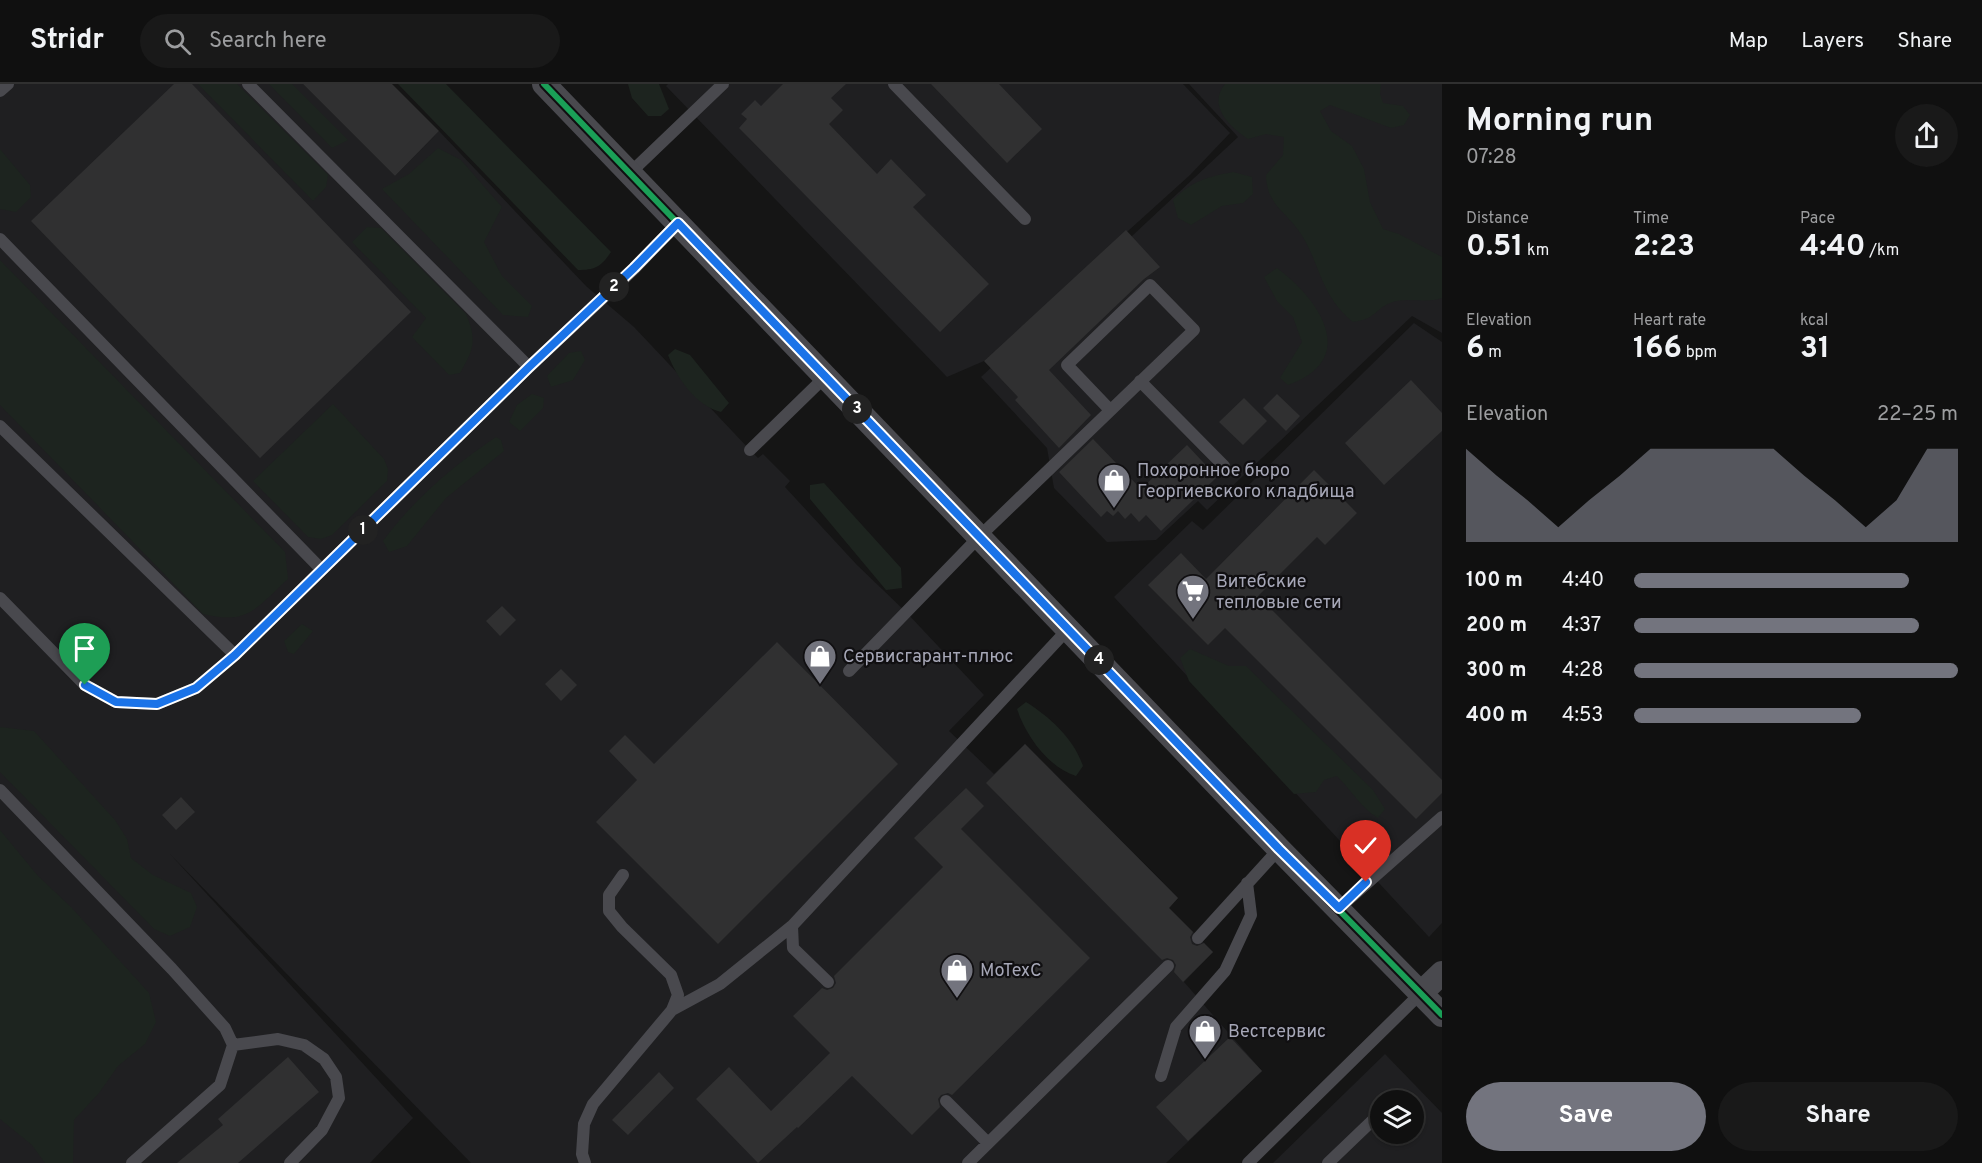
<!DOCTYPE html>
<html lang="en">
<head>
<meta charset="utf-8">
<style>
  :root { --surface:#101010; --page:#191919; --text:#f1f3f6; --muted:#9c9d9f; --line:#303030; --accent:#73747e }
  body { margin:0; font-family:Overpass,sans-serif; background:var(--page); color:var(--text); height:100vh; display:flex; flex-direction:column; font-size:22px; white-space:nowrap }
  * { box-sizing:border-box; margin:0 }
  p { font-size:20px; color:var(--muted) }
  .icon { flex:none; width:33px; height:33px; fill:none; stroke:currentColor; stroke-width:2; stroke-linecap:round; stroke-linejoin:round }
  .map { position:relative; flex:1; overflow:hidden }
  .details { display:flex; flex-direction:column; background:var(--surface); width:540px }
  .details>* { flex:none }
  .controls { position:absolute; left:1370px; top:1006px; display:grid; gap:12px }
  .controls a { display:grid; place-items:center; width:54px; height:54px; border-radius:50%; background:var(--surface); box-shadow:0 2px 4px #0004,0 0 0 2px var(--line); font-size:30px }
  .pin { position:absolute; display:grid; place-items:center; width:51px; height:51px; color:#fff; margin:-62px -26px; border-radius:50% 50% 50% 0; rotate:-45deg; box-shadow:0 0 6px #0007 }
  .pin .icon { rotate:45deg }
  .km { position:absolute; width:30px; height:30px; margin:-15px; border-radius:50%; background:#222; color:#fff; font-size:16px; line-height:30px; text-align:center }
  .round { display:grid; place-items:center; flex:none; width:63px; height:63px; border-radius:32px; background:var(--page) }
  .summary { display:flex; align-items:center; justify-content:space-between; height:102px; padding:0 24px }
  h1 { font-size:33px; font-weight:700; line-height:45px }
  .metrics { display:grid; grid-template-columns:repeat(3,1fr); gap:9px; height:102px; padding:6px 24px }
  .metrics div { display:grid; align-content:center }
  .metrics b { font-size:30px; font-weight:700 }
  .metrics small { font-size:16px; font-weight:400 }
  .metrics p { font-size:16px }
  .chart { height:168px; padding:12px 24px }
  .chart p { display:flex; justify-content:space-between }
  .chart svg { width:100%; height:108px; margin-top:6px; fill:var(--accent); opacity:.7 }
  .button { display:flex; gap:12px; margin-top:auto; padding:12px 24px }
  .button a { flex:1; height:69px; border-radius:36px; background:var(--accent); color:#fff; font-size:24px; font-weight:700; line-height:69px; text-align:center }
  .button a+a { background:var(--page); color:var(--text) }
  ul { padding:0 24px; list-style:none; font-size:20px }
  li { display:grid; grid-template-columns:96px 72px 1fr; align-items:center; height:45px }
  li i { height:15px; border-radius:8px; background:var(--accent) }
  header { display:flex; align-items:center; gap:36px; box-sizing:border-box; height:84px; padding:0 30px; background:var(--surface); border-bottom:2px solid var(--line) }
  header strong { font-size:28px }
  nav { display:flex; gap:33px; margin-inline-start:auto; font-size:21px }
  .search { width:420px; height:54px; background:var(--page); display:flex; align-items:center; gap:15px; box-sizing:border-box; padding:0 21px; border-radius:33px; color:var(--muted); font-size:22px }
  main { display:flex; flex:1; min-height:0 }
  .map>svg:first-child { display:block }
  .built { fill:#1f1f21; fill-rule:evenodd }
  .green { fill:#1d241f }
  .building { fill:#303031 }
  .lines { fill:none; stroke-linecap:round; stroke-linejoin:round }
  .service { stroke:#49494e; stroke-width:12 }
  .minor { stroke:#49494e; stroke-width:24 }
  .cycleway-casing { stroke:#100f11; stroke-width:10 }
  .cycleway { stroke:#1a9f57; stroke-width:6 }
  .route-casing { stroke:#fff; stroke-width:12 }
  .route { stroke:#1a73e8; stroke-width:8 }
  .labels { text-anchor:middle; stroke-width:4.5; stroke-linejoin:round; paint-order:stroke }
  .poi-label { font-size:18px; fill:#a6a7b7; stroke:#100f11; text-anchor:start }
</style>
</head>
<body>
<header>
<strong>Stridr</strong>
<div class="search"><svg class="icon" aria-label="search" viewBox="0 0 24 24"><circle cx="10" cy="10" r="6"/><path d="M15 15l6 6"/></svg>Search here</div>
<nav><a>Map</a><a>Layers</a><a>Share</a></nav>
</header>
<main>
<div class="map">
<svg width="1442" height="1079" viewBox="0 0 1442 1079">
  <rect width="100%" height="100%" fill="#151515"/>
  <path class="built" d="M 0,0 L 303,0 L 395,92 L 439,47 L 586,202 L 634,243 L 750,366 L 758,374 L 763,370 L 790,397 L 785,403 L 857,481 L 907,529 L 984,611 L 949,647 L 994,690 L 1025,660 L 1178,814 L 1169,824 L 1213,868 L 1184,898 L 1262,987 L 1166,1079 L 471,1079 L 170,770 L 413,1034 L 370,1079 L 0,1079 Z
    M 668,0 L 1183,0 L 1230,49 L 1190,91 L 984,277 L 947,293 L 666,2 Z
    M 1189,0 L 1442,0 L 1442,249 L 1412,232 L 1207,426 L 1198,417 L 1156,456 L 1107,458 L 1054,404 L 1047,364 L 981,293 L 1238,53 Z
    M 1414,239 L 1442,258 L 1442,839 L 1429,853 L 1114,513 L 1192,437 L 1203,446 Z
    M 1385,970 L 1442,1029 L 1442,1079 L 1273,1079 ZM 1380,1017 L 1413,1017 L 1413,1050 L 1380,1050 Z"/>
  <path class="green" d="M 198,0 L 237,0 L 328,91 L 326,103 L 313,117 Z
    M 269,0 L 292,0 L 348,56 L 332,64 Z
    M 398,0 L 446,0 L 611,168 C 601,183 595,186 578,186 Z
    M 628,0 L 659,0 L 669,25 L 661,32 L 648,32 L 632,14 Z
    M 1225,0 L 1381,0 L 1380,10 L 1383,19 L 1403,22 L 1410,31 L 1404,41 L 1391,44 L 1330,21 L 1320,27 L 1331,47 L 1352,62 L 1364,85 L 1370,118 L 1383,145 L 1399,150 L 1442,173 L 1442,214 C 1425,220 1407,212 1390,219 C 1374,226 1376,235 1353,238 C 1320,211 1321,182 1301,150 C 1286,127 1267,122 1266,91 L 1283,71 L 1284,53 L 1266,50 L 1248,55 C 1230,43 1207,22 1225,0 Z
    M 438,64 L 461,76 L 502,123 L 484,158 L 502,192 L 532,222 L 528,233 L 503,231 L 382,105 L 409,90 Z
    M 0,65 L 30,101 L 31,113 L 16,128 L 0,125 Z
    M 1233,88 L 1252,93 L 1253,110 L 1243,119 L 1222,122 L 1191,141 L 1178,134 L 1173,116 C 1192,97 1207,93 1233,88 Z
    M 367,143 L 381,144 L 466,230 C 477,256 474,265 460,289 L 449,291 L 412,253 L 426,234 L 352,158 Z
    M 0,176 L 285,468 L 288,495 C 256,524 249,541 203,530 L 0,321 Z
    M 1277,184 C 1320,216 1360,275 1288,301 L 1280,294 L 1302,258 L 1293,233 L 1277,217 L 1264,193 Z
    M 675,265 L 690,271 L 729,319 L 721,328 C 696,322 677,294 668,271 Z
    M 581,267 L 585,276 L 573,296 L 551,303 L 547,292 L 569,269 Z
    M 532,310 L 544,314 L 543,324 L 520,347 L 509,338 L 517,321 Z
    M 333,320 L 384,375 L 388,385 L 387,397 L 332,451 L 321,455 L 308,453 L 253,397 Z
    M 496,353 L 501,356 L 504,367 L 446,414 L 407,462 L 389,468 L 383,457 C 413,416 454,381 496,353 Z
    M 824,399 L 901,484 L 902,504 L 886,506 L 810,415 L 810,401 Z
    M 302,540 L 313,547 L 294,570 L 288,568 L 284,557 Z
    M 1190,565 L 1229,582 L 1246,582 L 1373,706 L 1385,725 L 1378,734 C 1362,725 1351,706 1337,692 L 1324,696 L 1316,708 L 1294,710 L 1189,597 L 1180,574 Z
    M 1026,618 C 1050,633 1074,655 1083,682 L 1076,692 C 1048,683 1026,652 1017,625 Z
    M 0,643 L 34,647 L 115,736 L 127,755 L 131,774 L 153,791 L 191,809 L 197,823 L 190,843 L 170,852 L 154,845 L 0,688 Z
    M 0,746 L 38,792 L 71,823 L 149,909 L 156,938 L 145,960 L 118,982 L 99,1009 L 74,1036 L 73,1079 L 45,1079 L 32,1061 L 0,1035 Z"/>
  <path class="building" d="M 174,0 L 192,0 L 411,228 L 260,374 L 31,137 Z
    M 303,0 L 392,0 L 439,47 L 395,92 Z
    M 783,0 L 846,0 L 831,14 L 843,26 L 829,40 L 877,90 L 891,75 L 926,111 L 913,123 L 989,200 L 940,248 L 739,44 L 747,35 L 741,30 L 755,16 L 761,22 Z
    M 931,0 L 999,0 L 1042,45 L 1007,79 Z
    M 1126,146 L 1160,183 L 1144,195 L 1049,286 L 1091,331 L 1059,364 L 1015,316 L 1018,313 L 984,277 Z
    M 1411,296 L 1442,329 L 1442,347 L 1384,401 L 1345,359 Z
    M 1277,310 L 1300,332 L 1286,347 L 1263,324 Z
    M 1244,314 L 1267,337 L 1243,361 L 1219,338 Z
    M 1093,355 L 1141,405 L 1187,361 L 1217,393 L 1161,447 L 1146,431 L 1139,438 L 1131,429 L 1125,435 L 1118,427 L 1113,432 L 1107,427 L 1101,433 L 1059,388 Z
    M 1314,386 L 1357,429 L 1325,461 L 1317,453 L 1258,512 L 1442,696 L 1442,709 L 1416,735 L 1225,544 L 1208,561 L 1148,501 L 1181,469 L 1206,495 Z
    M 502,522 L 516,536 L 500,552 L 486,537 Z
    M 777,558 L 898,680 L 718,860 L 596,738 L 637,696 L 609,667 L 625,651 L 654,680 Z
    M 561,585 L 577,601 L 561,617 L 545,600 Z
    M 1025,660 L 1178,814 L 1169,824 L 1193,848 L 1190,853 L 1192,860 L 1197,862 L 1204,859 L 1213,868 L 1183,898 L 1174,888 L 1176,881 L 1173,876 L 1167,874 L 1162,876 L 986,699 Z
    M 966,704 L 984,722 L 961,745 L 1090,874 L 952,1011 L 948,1009 L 941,1011 L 938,1015 L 940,1023 L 912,1051 L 852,992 L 798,1044 L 797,1043 L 758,1079 L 696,1015 L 729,983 L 771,1027 L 830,969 L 793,932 L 822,904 L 827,906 L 833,904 L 836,899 L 834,892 L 943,783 L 914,754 Z
    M 181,713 L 195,728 L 176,746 L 162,731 Z
    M 1230,953 L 1262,987 L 1188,1057 L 1156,1023 Z
    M 288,973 L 319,1008 L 238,1079 L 177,1079 L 223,1041 L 218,1035 Z
    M 659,988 L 674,1004 L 628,1051 L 612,1036 Z"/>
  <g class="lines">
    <path class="service" d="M 248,0 L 529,283
      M 894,0 L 1025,135
      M 0,7 L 8,0
      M 630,89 L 723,0
      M 0,155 L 322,486
      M 1140,297 L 1224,382
      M 0,342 L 235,571
      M 750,366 L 826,292
      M 0,514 L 85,601 L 116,618 L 157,620 L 196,604 L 235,571 L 529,283 L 634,185 L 678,139
      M 849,587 L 980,452 L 1194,246 L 1150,201 L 1067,281 L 1110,326
      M 0,706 L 172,885 L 225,944 L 233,961 L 220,1001 L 132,1079
      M 1339,824 L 1442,733
      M 1198,854 L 1279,765
      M 828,898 L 793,864 L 792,842 L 1069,544
      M 672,926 L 720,900 L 792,842
      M 233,961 L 278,955 L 304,961 L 324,975 L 336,993 L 339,1014 L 322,1046 L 290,1079
      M 1161,992 L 1176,943 L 1225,887 L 1251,831 L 1247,799
      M 946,1017 L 988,1059
      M 585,1079 L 582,1070 L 584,1040 L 593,1020 L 672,926 L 678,911 L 671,891 L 622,843 L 609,827 L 609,811 L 623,791
      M 968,1079 L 1168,882
      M 1248,1079 L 1421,909
      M 1328,1079 L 1374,1035"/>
    <path class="minor" d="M 544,0 L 1279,765 L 1442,931
      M 1421,909 L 1442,889"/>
    <defs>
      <path id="cycleway" d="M 544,0 L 1279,765 L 1442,931"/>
    </defs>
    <use href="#cycleway" class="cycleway-casing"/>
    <use href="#cycleway" class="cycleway"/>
  </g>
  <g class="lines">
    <defs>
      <path id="route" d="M 85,601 L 116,618 L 157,620 L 196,604 L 235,571 L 529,283 L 634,184 L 678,139 L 1279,765 L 1339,824 L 1366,798"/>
    </defs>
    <use href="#route" class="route-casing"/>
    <use href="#route" class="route"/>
  </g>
  <defs>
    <symbol id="shop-pin" viewBox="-11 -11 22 30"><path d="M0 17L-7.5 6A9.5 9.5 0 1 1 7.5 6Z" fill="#73747e" stroke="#100f11"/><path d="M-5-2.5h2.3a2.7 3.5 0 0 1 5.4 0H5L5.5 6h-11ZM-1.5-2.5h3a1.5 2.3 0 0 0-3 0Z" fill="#fff"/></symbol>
    <symbol id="supermarket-pin" viewBox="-11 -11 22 30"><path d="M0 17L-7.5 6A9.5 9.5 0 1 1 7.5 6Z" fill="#73747e" stroke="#100f11"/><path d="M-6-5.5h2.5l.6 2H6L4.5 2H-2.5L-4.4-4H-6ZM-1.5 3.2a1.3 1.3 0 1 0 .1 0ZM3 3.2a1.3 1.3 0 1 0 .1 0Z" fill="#fff"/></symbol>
  </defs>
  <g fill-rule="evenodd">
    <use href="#shop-pin" x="1095" y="377" width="38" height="52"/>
    <use href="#supermarket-pin" x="1174" y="488" width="38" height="52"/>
    <use href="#shop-pin" x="801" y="553" width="38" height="52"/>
    <use href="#shop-pin" x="938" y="867" width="38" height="52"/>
    <use href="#shop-pin" x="1186" y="928" width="38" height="52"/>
  </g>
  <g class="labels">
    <g class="poi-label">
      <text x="1137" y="392">Похоронное бюро<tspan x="1137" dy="21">Георгиевского кладбища</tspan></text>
      <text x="1216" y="503">Витебские<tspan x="1216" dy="21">тепловые сети</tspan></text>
      <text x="843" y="578">Сервисгарант-плюс</text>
      <text x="980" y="892">MoTexC</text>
      <text x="1228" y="953">Вестсервис</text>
    </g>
  </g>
</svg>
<div class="controls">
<a><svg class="icon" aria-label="layers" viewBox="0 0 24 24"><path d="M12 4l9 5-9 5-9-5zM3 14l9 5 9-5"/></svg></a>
</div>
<div class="pin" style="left:85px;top:601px;background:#1e9e55"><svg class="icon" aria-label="arrive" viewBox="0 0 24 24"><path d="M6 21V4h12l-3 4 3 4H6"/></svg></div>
<div class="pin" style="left:1366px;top:798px;background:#d93025"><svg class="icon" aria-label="check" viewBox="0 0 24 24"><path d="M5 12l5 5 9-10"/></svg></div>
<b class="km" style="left:363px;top:446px">1</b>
<b class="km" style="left:614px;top:203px">2</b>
<b class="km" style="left:857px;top:325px">3</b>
<b class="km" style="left:1099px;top:576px">4</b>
</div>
<section class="details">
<div class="summary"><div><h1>Morning run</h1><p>07:28</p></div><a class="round"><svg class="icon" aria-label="share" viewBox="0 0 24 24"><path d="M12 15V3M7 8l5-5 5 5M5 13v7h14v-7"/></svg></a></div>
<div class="metrics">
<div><p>Distance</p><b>0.51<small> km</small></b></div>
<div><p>Time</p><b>2:23</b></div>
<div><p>Pace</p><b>4:40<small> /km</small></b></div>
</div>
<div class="metrics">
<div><p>Elevation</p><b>6<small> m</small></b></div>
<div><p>Heart rate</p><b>166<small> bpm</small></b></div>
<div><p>kcal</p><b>31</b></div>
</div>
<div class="chart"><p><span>Elevation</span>22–25 m</p>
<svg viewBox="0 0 160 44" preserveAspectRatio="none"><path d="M0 44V6L10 17L20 27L30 38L40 27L50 17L60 6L70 6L80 6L90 6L100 6L110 17L120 27L130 38L140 27L150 6L160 6V44z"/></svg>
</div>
<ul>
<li><b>100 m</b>4:40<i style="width:85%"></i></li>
<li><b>200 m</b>4:37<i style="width:88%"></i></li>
<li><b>300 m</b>4:28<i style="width:100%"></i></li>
<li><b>400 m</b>4:53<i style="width:70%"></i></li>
</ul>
<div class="button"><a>Save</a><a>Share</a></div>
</section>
</main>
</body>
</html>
